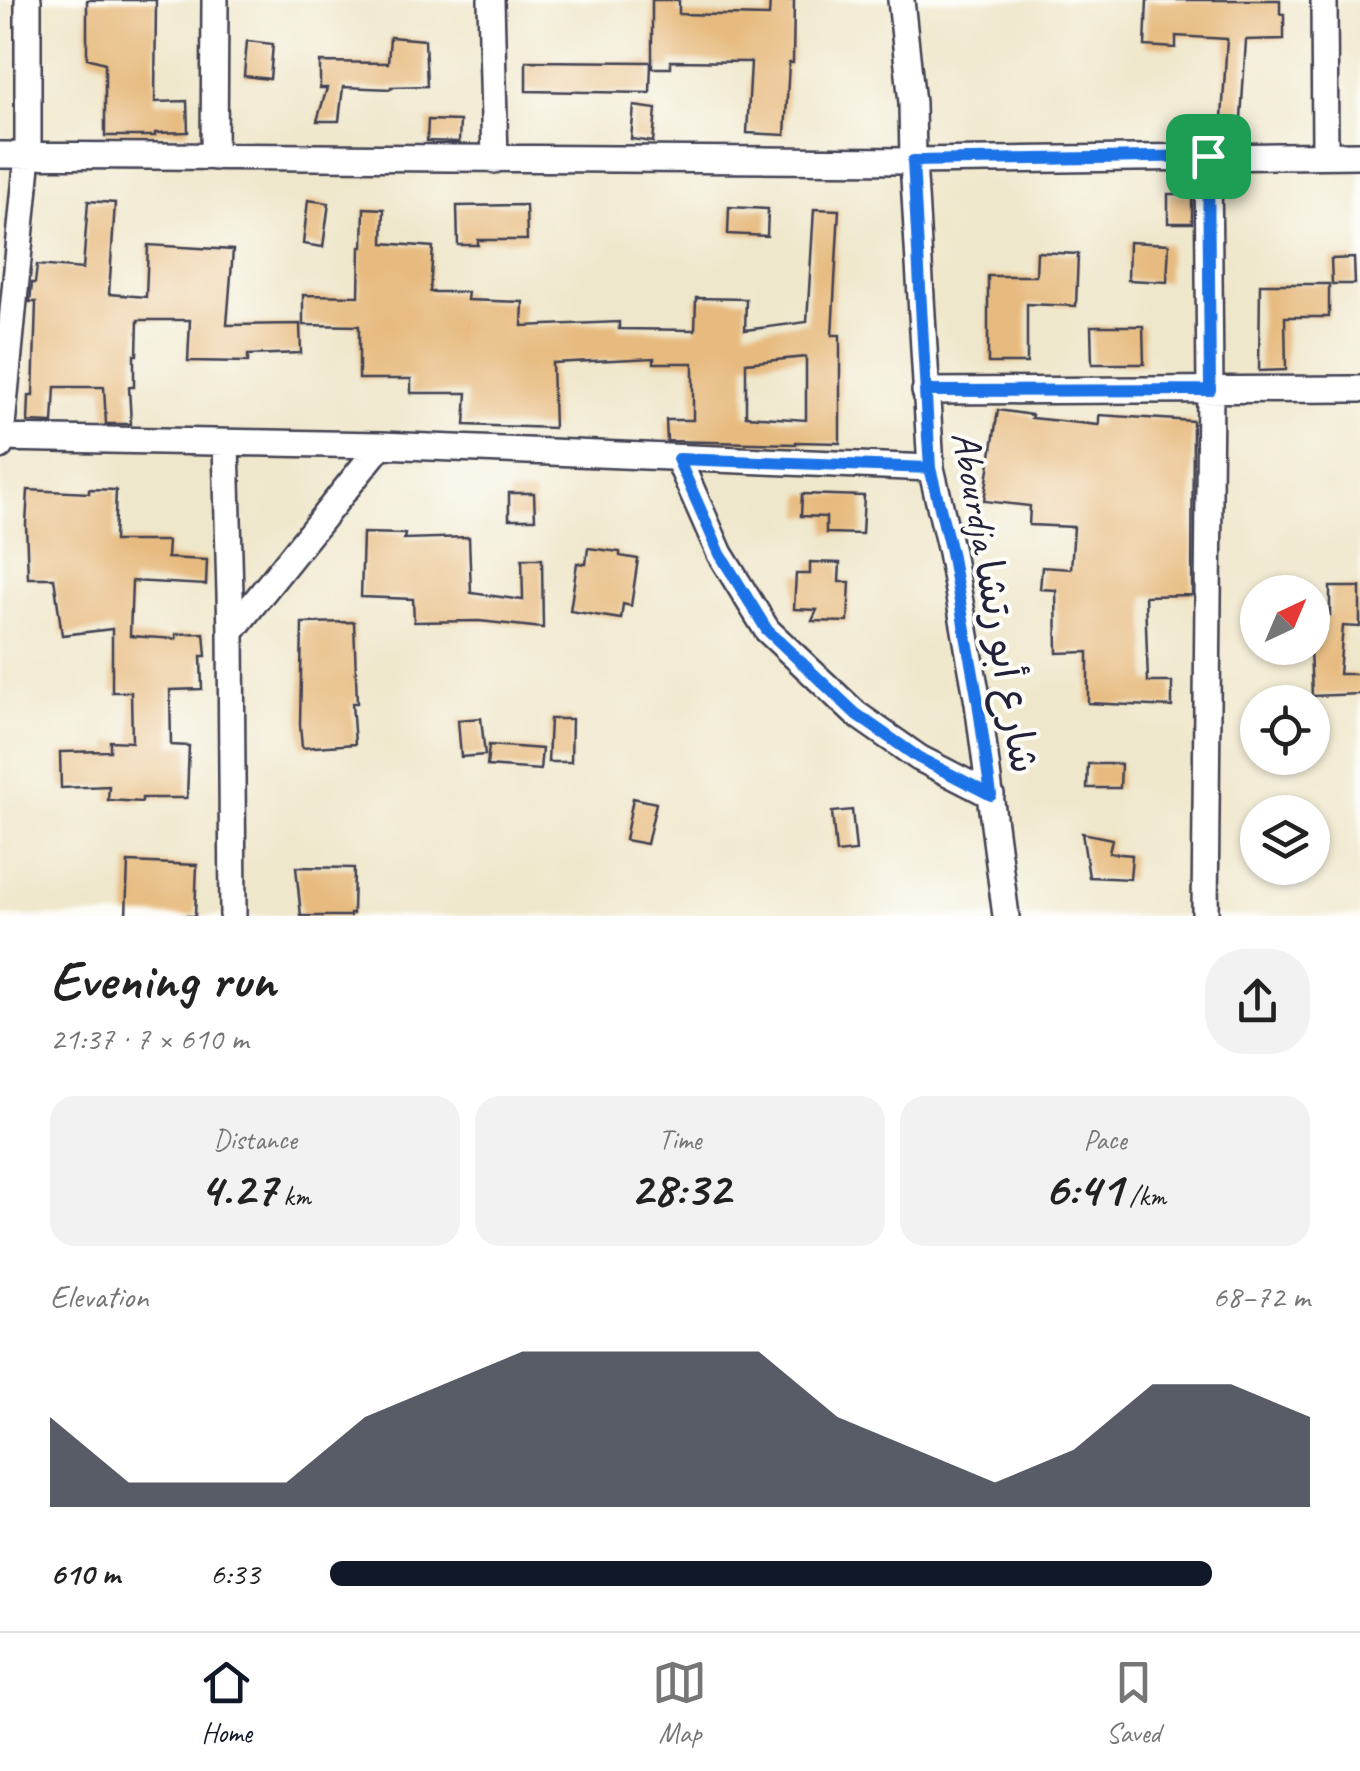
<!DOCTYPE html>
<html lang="en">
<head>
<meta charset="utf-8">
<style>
  :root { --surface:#fff; --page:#f2f2f2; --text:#222; --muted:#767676; --line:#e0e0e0; --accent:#111827 }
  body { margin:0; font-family:Caveat,"Playpen Sans Arabic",sans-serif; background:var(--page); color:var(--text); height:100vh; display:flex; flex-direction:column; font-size:38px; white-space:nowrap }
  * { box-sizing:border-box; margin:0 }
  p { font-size:32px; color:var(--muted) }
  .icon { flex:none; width:55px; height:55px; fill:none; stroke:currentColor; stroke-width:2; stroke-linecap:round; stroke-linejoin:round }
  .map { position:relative; height:916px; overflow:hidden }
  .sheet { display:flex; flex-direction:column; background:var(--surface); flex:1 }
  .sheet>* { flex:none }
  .needle { width:65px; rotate:44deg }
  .controls { position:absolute; left:1240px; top:575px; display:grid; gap:20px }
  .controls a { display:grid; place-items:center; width:90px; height:90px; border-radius:50%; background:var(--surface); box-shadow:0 2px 8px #0004; font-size:50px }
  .pin { position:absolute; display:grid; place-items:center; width:85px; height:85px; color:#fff; margin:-42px; border-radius:20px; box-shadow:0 5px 15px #0006 }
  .round { display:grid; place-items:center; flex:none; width:105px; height:105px; border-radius:40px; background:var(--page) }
  .head { display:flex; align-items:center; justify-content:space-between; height:170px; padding:0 50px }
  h1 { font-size:55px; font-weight:600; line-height:75px }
  .metrics { display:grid; grid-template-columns:repeat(3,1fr); gap:15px; height:170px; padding:10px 50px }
  .metrics div { display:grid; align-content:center; border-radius:25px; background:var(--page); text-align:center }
  .metrics b { font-size:50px; font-weight:600 }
  .metrics small { font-size:28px; font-weight:400 }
  .metrics p { font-size:28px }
  .chart { height:280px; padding:20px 50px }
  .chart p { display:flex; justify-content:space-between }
  .chart svg { width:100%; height:180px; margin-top:10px; fill:var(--accent); opacity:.7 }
  ul { padding:0 50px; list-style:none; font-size:32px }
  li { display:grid; grid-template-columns:160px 120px 1fr; align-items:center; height:75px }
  li i { height:25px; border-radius:12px; background:var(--accent) }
  .menu { display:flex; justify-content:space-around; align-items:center; height:140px; border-top:2px solid var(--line); background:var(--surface); font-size:28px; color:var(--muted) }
  .menu a { display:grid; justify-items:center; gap:5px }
  .menu .selected { color:var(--accent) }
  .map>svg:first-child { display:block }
  .building { fill:#e7bb80; fill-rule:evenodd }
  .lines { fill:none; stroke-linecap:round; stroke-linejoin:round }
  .street-casing { stroke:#414051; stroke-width:30 }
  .street { stroke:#fff; stroke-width:25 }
  .route-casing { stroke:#fff; stroke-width:20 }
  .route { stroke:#1a73e8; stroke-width:12 }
  .labels { text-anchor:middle; stroke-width:8; stroke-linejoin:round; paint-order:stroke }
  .street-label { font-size:40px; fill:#22223b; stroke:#fdfcf7 }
</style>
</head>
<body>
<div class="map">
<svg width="1360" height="916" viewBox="0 0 1360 916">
  <rect width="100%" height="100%" fill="#fdfcf7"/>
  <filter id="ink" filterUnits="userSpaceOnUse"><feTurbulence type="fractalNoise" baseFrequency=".01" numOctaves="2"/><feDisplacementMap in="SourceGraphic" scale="20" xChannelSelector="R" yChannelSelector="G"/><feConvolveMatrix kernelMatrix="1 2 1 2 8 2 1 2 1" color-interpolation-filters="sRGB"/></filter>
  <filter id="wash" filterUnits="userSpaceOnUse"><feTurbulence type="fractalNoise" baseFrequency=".0048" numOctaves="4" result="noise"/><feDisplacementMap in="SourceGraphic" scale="40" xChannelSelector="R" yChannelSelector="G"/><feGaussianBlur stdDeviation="2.25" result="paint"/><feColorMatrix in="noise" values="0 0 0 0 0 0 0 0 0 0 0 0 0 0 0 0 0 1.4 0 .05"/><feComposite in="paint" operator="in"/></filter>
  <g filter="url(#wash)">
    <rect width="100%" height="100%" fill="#efe7cb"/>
    <g id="blocks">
      <path class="building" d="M 87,0 L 156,0 L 155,102 L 187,101 L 188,132 L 155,133 L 155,136 L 105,136 L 105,63 L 87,58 Z
        M 652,0 L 679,0 L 679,14 L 769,16 L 770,0 L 794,0 L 793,63 L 789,63 L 785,135 L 747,133 L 751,62 L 671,61 L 671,68 L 652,68 Z
        M 1147,0 L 1280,0 L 1280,14 L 1284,14 L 1284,39 L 1246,40 L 1241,119 L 1222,118 L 1227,39 L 1176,36 L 1176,48 L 1145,46 Z
        M 390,37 L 425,40 L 427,86 L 391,87 L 391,89 L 343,87 L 339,121 L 317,121 L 327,88 L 320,88 L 320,62 L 388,63 Z
        M 247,41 L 273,44 L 270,79 L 244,76 Z
        M 526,61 L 651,62 L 650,93 L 526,91 Z
        M 634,106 L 656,109 L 653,142 L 631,139 Z
        M 428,120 L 460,121 L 459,142 L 427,141 Z
        M 1168,194 L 1192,194 L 1192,223 L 1168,223 Z
        M 308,200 L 329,203 L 323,247 L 303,244 Z
        M 88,201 L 115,203 L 109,294 L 146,297 L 148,245 L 233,250 L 227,325 L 300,324 L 301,353 L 248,355 L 248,362 L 188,361 L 190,320 L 138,320 L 137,355 L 134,355 L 134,387 L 129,387 L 131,424 L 106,424 L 104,387 L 55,387 L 53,423 L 28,422 L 29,396 L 33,396 L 36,302 L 30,302 L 32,283 L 35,283 L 37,265 L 83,269 Z
        M 526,205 L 527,240 L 478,240 L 478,245 L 458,245 L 457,206 Z
        M 729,207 L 768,209 L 767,236 L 728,234 Z
        M 364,208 L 384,209 L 383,243 L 433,247 L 430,292 L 468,292 L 467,300 L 523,302 L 522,326 L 619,322 L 619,329 L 695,330 L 696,298 L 746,299 L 745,330 L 807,322 L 814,209 L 839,210 L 832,335 L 840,335 L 840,443 L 796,442 L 796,444 L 667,441 L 666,420 L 693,420 L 693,363 L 654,363 L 654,358 L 552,363 L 554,428 L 465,425 L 467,393 L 411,393 L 411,379 L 359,379 L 359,326 L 303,325 L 303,295 L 359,296 L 360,247 L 363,247 ZM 806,357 L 806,420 L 746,416 L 746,363 Z
        M 1129,242 L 1169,244 L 1167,282 L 1128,280 Z
        M 1037,252 L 1078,254 L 1076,306 L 1027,304 L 1027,363 L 988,363 L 988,276 L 1036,276 Z
        M 1354,258 L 1355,284 L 1332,284 L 1331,259 Z
        M 1260,284 L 1329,284 L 1329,317 L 1285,317 L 1286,370 L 1259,371 Z
        M 1091,326 L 1143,326 L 1144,364 L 1092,364 Z
        M 998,410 L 1032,415 L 1031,418 L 1099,425 L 1099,415 L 1193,421 L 1192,595 L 1145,596 L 1148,682 L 1172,682 L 1172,707 L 1088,703 L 1088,652 L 1057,653 L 1056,590 L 1040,589 L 1042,567 L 1071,569 L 1074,527 L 1029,525 L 1030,506 L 984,501 Z
        M 89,489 L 116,490 L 114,541 L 168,541 L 167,558 L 207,560 L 206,585 L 132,581 L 130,636 L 176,639 L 176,634 L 204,633 L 206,656 L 201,656 L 202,689 L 170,690 L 171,745 L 189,746 L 187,798 L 142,798 L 142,802 L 108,800 L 109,786 L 61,788 L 60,752 L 110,751 L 110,741 L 132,742 L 131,692 L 112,692 L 112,629 L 62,635 L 54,578 L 28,578 L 26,524 L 28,490 L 89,493 Z
        M 509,493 L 534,493 L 535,519 L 509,519 Z
        M 802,494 L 864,496 L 862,534 L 826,533 L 826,517 L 801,516 Z
        M 363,533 L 405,534 L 404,539 L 469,537 L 471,593 L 523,600 L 522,559 L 542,559 L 543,628 L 479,621 L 414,622 L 413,599 L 361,597 Z
        M 588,548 L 620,552 L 620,556 L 638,559 L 631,606 L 623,604 L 621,619 L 570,611 L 577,563 L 586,564 Z
        M 810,562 L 840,563 L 839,582 L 850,582 L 848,622 L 812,621 L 817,610 L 794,609 L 796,574 L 810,574 Z
        M 1330,587 L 1360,587 L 1360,627 L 1343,626 L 1339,674 L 1360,674 L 1360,694 L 1312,696 L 1310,648 L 1312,648 L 1312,637 L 1322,637 L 1321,615 L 1330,615 Z
        M 354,622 L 357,703 L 352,703 L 355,744 L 302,748 L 300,724 L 302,623 Z
        M 481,718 L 485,755 L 461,757 L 458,720 Z
        M 550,719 L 572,719 L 571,762 L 548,762 Z
        M 489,745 L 542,749 L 540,770 L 487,766 Z
        M 1088,764 L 1121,764 L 1120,788 L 1087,788 Z
        M 633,798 L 656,803 L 647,844 L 625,840 Z
        M 852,810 L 856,851 L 836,853 L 832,812 Z
        M 1082,833 L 1112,839 L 1109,853 L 1132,855 L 1130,879 L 1089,877 Z
        M 128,862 L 197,865 L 195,916 L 126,916 Z
        M 296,867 L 354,868 L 353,914 L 350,914 L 350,916 L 301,916 Z"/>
    </g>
  </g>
  <g filter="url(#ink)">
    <use href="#blocks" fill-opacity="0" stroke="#414051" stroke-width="2.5"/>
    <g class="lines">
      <defs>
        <path id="street" d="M 491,0 L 495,160
          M 901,0 L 912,103 L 913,161 L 931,468 L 951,552 L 978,703 L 1006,916
          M 1324,0 L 1325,154
          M 0,155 L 913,161 L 1360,155
          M 214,157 L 215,0
          M 925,391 L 1360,389
          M 0,438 L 381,445 L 931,468
          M 226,443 L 231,632
          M 0,446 L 28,155 L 28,0
          M 678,459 L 720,554 L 767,630 L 856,714 L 919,758 L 991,795
          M 233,916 L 231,632 L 381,445
          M 1205,916 L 1210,390 L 1208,156"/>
      </defs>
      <use href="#street" class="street-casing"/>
      <use href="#street" class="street"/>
    </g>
  </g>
  <g class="lines" filter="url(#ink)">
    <defs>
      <path id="route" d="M 1208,156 L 913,161 L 930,468 L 678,459 L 720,554 L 767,630 L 856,714 L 919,758 L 991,795 L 978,702 L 951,552 L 930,468 L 925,391 L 1210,390 L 1208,156"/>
    </defs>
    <use href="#route" class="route-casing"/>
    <use href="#route" class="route"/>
  </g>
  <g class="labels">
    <g class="street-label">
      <text transform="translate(996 602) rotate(80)" y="14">Abourdja شارع أبو رتشا</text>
    </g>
  </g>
</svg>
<div class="controls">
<a><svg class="needle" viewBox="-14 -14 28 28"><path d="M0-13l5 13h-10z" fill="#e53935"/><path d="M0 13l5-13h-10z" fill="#767676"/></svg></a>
<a><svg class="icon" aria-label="locate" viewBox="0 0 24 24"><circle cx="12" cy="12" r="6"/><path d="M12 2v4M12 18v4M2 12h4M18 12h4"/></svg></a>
<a><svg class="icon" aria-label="layers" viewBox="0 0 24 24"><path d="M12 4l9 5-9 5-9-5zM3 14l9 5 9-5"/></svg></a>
</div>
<div class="pin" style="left:1208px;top:156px;background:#1e9e55"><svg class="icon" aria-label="arrive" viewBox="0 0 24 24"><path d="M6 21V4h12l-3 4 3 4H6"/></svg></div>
</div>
<section class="sheet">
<div class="head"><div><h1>Evening run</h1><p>21:37 · 7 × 610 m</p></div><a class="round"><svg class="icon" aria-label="share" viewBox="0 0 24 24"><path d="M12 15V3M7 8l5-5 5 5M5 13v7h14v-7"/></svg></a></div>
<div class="metrics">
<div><p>Distance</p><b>4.27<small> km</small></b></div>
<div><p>Time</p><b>28:32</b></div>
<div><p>Pace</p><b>6:41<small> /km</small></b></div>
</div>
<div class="chart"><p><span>Elevation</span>68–72 m</p>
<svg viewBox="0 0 160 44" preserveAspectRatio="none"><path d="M0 44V22L10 38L20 38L30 38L40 22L50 14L60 6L70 6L80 6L90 6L100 22L110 30L120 38L130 30L140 14L150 14L160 22V44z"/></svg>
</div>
<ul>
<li><b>610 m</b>6:33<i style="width:90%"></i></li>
</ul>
</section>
<nav class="menu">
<a class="selected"><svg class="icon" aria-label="home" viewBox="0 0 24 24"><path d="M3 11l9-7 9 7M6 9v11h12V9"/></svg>Home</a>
<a><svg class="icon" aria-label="map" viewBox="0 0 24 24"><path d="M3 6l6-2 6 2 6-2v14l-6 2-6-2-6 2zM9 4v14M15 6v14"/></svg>Map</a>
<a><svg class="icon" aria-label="saved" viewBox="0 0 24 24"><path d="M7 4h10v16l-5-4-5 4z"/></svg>Saved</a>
</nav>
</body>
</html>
